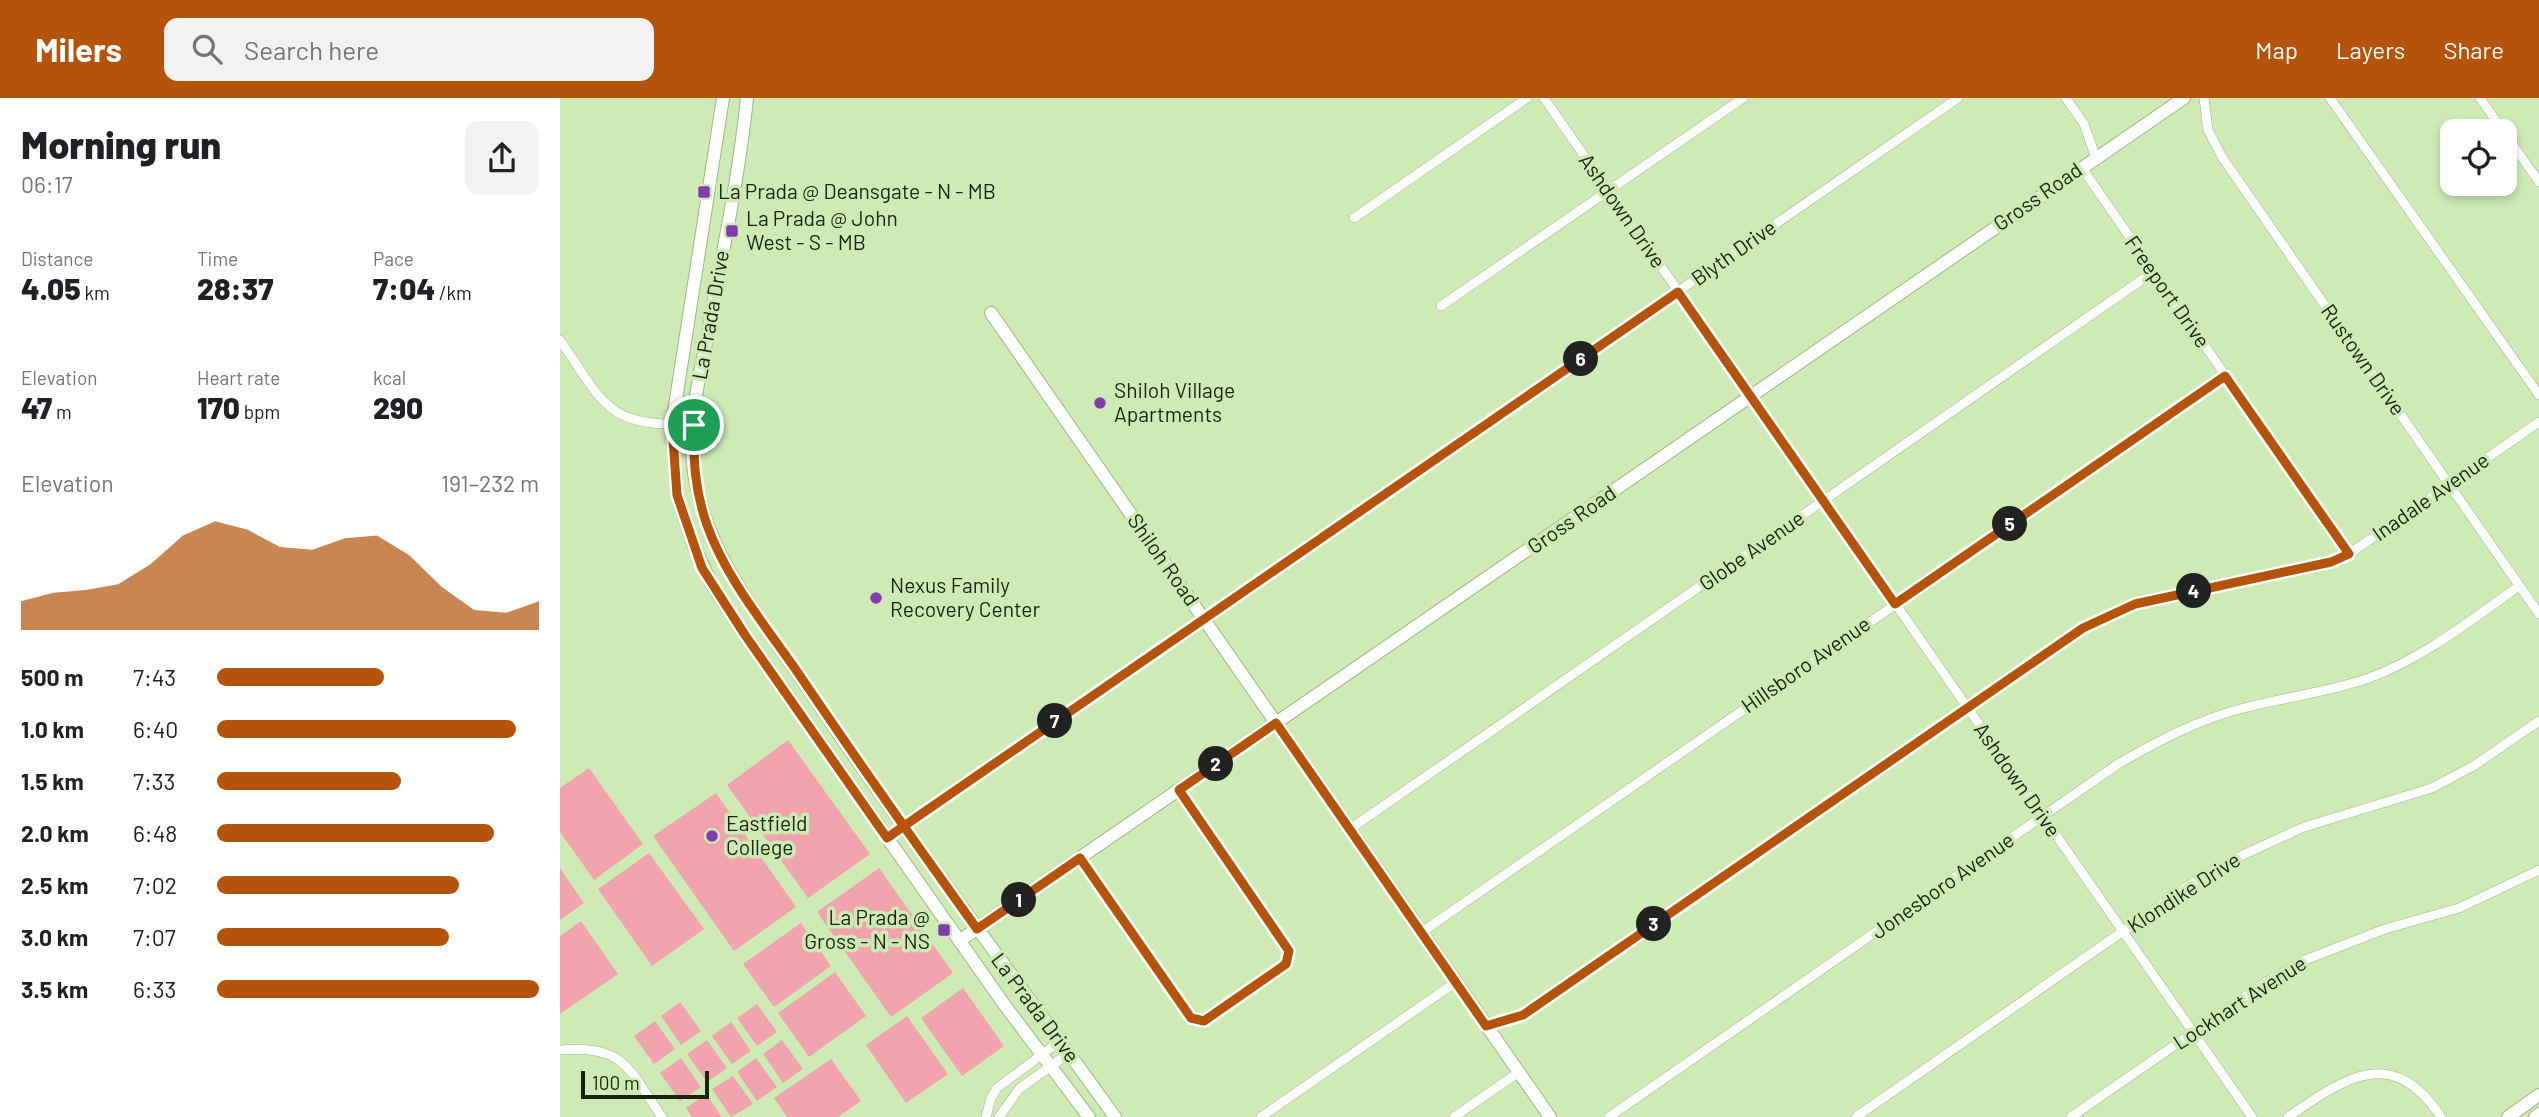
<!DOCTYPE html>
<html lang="en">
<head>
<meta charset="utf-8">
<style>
  :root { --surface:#fff; --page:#f2f2f2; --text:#202124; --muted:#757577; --accent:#b45309 }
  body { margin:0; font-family:Barlow,sans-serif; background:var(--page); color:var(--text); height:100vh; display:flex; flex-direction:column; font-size:26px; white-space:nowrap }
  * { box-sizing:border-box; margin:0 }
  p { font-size:23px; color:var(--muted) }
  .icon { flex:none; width:38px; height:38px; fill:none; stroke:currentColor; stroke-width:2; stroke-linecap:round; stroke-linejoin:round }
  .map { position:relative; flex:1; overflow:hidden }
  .side { display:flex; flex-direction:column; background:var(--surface); width:560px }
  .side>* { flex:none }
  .fabs { position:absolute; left:1880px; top:21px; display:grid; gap:14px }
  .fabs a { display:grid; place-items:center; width:77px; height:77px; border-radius:14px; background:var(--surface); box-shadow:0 4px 10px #0003; font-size:35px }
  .scale { position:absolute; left:21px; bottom:18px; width:128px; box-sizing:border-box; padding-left:7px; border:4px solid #1a2410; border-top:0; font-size:19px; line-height:24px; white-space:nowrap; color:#1a2410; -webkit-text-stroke:5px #cfebb5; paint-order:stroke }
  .pin { position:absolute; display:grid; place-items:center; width:60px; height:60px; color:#fff; margin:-30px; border:4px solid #fff; border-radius:50%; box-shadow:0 2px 7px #0007 }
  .km { position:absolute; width:35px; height:35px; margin:-18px; border-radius:50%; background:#222; color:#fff; font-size:19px; line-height:35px; text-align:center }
  .round { display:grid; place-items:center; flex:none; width:74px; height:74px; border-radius:14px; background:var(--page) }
  .headline { display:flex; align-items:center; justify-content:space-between; height:119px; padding:0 21px }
  h1 { font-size:38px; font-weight:800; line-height:52px }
  .metrics { display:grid; grid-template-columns:repeat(3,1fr); gap:10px; height:119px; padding:7px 21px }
  .metrics div { display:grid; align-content:center }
  .metrics b { font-size:30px; font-weight:800 }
  .metrics small { font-size:19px; font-weight:400 }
  .metrics p { font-size:19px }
  .chart { height:196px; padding:14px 21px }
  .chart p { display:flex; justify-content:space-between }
  .chart svg { width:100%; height:126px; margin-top:7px; fill:var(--accent); opacity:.7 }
  ul { padding:0 21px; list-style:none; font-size:23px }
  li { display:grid; grid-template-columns:112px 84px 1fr; align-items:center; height:52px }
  li i { height:18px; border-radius:9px; background:var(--accent) }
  header { display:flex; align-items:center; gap:42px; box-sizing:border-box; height:98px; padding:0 35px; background:var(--accent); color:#fff }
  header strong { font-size:33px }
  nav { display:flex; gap:38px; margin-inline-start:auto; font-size:24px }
  .search { width:490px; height:63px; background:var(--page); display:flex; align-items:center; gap:18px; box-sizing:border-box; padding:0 24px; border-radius:14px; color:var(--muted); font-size:26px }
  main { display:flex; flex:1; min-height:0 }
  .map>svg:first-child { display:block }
  .green { fill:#f1a3ae }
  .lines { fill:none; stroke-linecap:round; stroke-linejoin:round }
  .street-casing { stroke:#9cb682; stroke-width:10 }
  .secondary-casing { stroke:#9cb682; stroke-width:14 }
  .street { stroke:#fff; stroke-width:9 }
  .secondary { stroke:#fff; stroke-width:12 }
  .route-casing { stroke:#fff; stroke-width:14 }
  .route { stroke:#b45309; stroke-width:9 }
  .poi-dot { fill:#823bae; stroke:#cfebb5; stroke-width:2.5 }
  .labels { text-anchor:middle; stroke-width:7; stroke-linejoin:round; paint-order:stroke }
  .poi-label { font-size:21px; fill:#1a2410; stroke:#cfebb5; text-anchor:start }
  .street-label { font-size:21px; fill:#1a2410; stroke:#cfebb5 }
</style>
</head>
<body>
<header>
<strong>Milers</strong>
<div class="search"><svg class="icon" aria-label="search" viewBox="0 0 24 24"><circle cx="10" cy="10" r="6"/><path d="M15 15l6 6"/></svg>Search here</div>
<nav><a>Map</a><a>Layers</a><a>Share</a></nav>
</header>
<main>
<section class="side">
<div class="headline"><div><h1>Morning run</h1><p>06:17</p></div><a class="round"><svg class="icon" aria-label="share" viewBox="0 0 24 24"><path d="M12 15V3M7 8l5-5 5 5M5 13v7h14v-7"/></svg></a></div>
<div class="metrics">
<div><p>Distance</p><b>4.05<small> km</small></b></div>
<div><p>Time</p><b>28:37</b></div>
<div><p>Pace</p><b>7:04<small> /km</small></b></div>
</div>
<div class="metrics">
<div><p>Elevation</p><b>47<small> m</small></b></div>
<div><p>Heart rate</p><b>170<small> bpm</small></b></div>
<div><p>kcal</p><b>290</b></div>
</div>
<div class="chart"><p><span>Elevation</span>191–232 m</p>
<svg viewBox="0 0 160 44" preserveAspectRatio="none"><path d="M0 44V34L10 31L20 30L30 28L40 21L50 11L60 6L70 9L80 15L90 16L100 12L110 11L120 18L130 29L140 37L150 38L160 34V44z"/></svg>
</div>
<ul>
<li><b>500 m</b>7:43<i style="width:52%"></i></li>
<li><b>1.0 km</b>6:40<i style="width:93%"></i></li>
<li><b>1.5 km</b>7:33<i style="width:57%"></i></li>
<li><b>2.0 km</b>6:48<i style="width:86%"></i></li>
<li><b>2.5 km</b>7:02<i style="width:75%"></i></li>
<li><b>3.0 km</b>7:07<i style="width:72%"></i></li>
<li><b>3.5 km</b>6:33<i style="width:100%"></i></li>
</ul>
</section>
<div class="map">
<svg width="1979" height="1019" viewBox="0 0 1979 1019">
  <rect width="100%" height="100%" fill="#cfebb5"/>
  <path class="green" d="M 228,642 L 310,756 L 248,800 L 167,687 Z
    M 29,670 L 83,746 L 34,782 L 0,734 L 0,690 Z
    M 156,695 L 236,809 L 174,853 L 93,738 Z
    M 89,755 L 144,831 L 92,868 L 38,791 Z
    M 0,770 L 24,805 L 0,822 Z
    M 319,770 L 393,875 L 331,919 L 257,814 Z
    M 21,823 L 58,876 L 0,916 L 0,838 Z
    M 241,825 L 271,868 L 214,909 L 183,866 Z
    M 275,874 L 306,918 L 249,959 L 218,915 Z
    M 403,890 L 444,948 L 402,978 L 361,920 Z
    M 120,904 L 141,933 L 121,947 L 101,918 Z
    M 197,906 L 217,934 L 197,948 L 177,920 Z
    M 347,918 L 388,976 L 346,1005 L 306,947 Z
    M 95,923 L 115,951 L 94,966 L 74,938 Z
    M 171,924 L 191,953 L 172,966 L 152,938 Z
    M 147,942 L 167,970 L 147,984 L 127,956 Z
    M 222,942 L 243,971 L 223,985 L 203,956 Z
    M 121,960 L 141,989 L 120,1003 L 100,975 Z
    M 196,960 L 217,989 L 197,1003 L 177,974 Z
    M 271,961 L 301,1003 L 278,1019 L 227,1019 L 214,1000 Z
    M 173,978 L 193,1006 L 171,1019 L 152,991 Z
    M 146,996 L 162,1019 L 132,1019 L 126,1010 Z"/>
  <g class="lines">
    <defs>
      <path id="street" d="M 984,0 L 1692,1019
        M 1506,0 L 1524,26 L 1536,60
        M 1644,0 L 1648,32 L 1662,59 L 1979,516
        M 1770,0 L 1979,297
        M 1920,0 L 1943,33
        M 1944,34 L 1979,84
        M 1522,70 L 1789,456
        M 794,120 L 967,0
        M 881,208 L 1183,0
        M 0,242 C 47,310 45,327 134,327
        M 790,731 L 1593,174
        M 327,740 L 1398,0
        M 520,760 L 631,920 L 644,923 L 726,866 L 729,853 L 619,692
        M 862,834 L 1666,278
        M 926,928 L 963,917 L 1523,530 L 1575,506 L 1771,464 L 1789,456 L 1979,324
        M 0,952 C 65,946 69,972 102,1019
        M 426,1019 L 431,1000 L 437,990 L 500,943
        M 439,1019 L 459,991 L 509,955
        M 701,1019 L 896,884
        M 894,1019 L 959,974
        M 1049,1019 L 1558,666 C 1598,643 1639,621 1684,610 C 1725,599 1770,594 1809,580 C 1864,560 1912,521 1959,488
        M 1296,1019 L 1628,788 L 1674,761 L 1744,729 L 1872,690 L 1915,667 L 1979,623
        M 1511,1019 L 1706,884 L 1745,862 L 1825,831 L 1899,810 L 1979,772
        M 1728,1019 C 1786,979 1832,946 1881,1019"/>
      <path id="secondary" d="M 163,0 L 112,327 L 117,397 L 134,448 L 151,485 L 185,537 L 446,909 L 529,1019
        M 187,0 C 179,79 162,157 148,234 C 140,277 128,323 133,366 C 142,455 204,524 251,595 C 348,740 454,878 555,1019
        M 431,215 L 990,1019
        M 399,843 L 1624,0
        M 1948,1019 L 1979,997
        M 1975,1019 L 1979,1016"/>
    </defs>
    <use href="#street" class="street-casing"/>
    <use href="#secondary" class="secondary-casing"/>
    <use href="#street" class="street"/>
    <use href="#secondary" class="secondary"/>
  </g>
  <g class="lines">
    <defs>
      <path id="route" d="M 134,327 C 133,362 135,393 147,427 C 166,480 204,526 236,572 C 295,659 355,745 417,831 L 520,760 L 631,920 L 644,923 L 726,866 L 729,853 L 619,692 L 716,625 L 926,928 L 963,917 L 1523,530 L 1575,506 L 1771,464 L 1789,456 L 1665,278 L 1335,506 L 1118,194 L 344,728 L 327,740 L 185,537 L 142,470 L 117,397 L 112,327 L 134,327"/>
    </defs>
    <use href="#route" class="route-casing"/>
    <use href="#route" class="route"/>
  </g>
  <g class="poi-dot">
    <rect x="137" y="87" width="14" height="14" rx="3.5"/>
    <rect x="165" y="126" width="14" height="14" rx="3.5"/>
    <circle cx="540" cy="305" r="7"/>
    <circle cx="316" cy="500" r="7"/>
    <circle cx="152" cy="738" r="7"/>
    <rect x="377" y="825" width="14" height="14" rx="3.5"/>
  </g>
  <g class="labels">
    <g class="poi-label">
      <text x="158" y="101">La Prada @ Deansgate - N - MB</text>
      <text x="186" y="128">La Prada @ John<tspan x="186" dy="24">West - S - MB</tspan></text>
      <text x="554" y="300">Shiloh Village<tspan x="554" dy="24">Apartments</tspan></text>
      <text x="330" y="495">Nexus Family<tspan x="330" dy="24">Recovery Center</tspan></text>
      <text x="166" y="733">Eastfield<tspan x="166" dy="24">College</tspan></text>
      <text x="370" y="827" text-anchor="end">La Prada @<tspan x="370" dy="24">Gross - N - NS</tspan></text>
    </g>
    <g class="street-label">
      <text transform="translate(1478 99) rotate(-35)" y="7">Gross Road</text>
      <text transform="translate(1062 113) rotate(55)" y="7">Ashdown Drive</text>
      <text transform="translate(1174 155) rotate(-35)" y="7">Blyth Drive</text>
      <text transform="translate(1607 194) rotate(55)" y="7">Freeport Drive</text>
      <text transform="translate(151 217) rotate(-80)" y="7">La Prada Drive</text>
      <text transform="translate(1803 262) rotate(55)" y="7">Rustown Drive</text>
      <text transform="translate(1871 399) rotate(-35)" y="7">Inadale Avenue</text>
      <text transform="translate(1012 422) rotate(-35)" y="7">Gross Road</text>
      <text transform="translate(1192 453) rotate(-35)" y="7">Globe Avenue</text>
      <text transform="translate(603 462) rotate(55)" y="7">Shiloh Road</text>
      <text transform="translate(1246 567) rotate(-35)" y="7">Hillsboro Avenue</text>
      <text transform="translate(1457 682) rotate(55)" y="7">Ashdown Drive</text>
      <text transform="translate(1383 788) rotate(-35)" y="7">Jonesboro Avenue</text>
      <text transform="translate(1624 795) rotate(-33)" y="7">Klondike Drive</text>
      <text transform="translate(1680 905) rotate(-33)" y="7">Lockhart Avenue</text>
      <text transform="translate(475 910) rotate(53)" y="7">La Prada Drive</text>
    </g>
  </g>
</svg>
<div class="fabs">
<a><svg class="icon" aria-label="locate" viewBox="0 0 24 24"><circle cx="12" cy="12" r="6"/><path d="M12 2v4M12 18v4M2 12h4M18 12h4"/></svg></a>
</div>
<div class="scale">100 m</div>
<div class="pin" style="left:134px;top:327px;background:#1e9e55"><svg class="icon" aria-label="arrive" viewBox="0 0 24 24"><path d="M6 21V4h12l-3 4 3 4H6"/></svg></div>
<b class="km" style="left:459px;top:802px">1</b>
<b class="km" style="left:656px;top:666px">2</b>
<b class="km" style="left:1094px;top:826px">3</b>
<b class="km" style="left:1634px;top:493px">4</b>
<b class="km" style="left:1450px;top:426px">5</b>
<b class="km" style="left:1021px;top:261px">6</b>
<b class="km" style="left:495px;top:623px">7</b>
</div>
</main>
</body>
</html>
